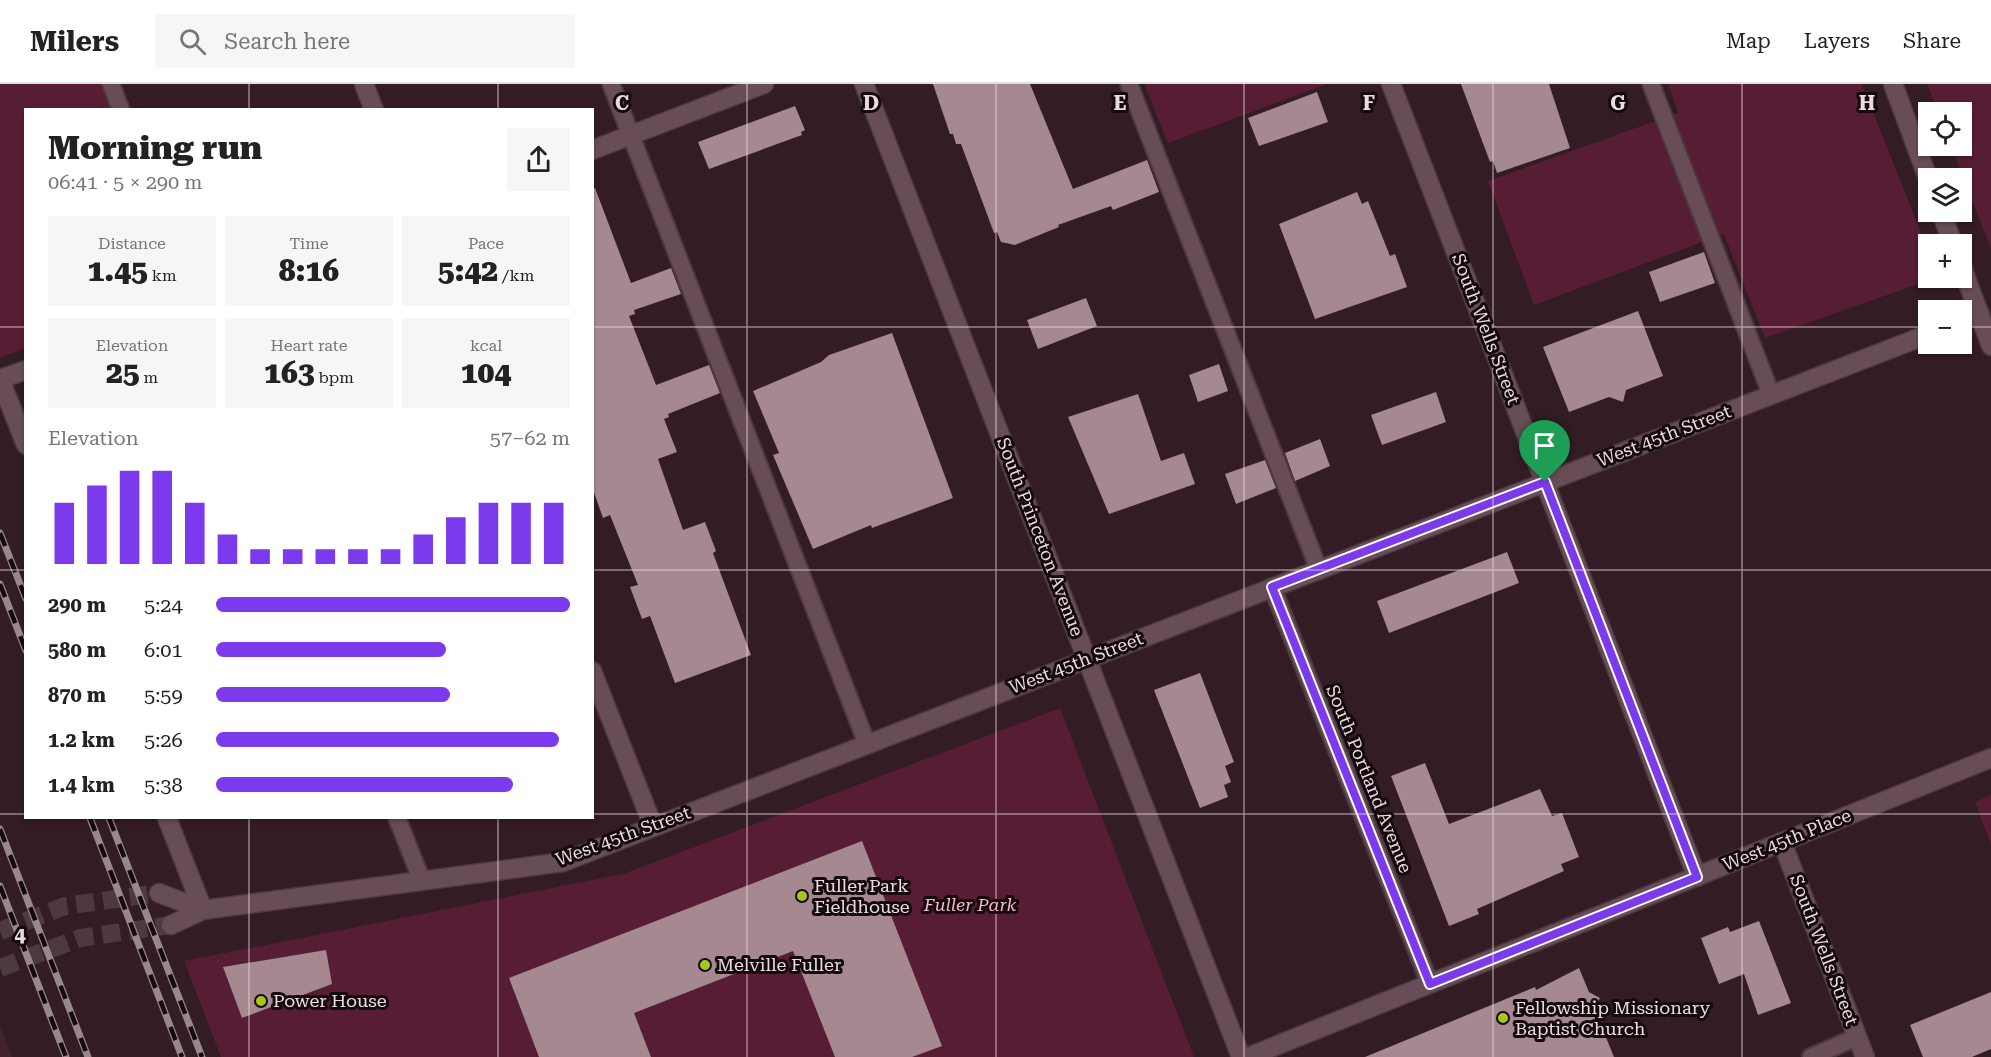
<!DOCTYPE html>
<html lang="en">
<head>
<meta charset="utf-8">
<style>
  :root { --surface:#fff; --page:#f6f6f6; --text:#222; --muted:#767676; --line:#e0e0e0; --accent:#7c3aed }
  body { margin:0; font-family:"Roboto Serif",serif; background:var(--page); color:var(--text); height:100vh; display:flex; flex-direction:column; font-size:22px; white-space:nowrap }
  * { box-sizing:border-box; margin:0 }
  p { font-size:20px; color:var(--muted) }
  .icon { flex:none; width:33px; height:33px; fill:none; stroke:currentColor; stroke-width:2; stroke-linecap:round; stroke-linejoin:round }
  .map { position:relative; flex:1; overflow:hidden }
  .drawer { position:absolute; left:24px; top:24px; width:570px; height:711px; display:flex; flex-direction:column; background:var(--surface); border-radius:0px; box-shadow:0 2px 4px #0004 }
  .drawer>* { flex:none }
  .tools { position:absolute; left:1918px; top:18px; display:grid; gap:12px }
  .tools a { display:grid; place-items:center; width:54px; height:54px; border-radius:0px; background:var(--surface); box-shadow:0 2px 4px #0004; font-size:30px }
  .pin { position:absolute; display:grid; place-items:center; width:51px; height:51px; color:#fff; margin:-62px -26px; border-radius:50% 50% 50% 0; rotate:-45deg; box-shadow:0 0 6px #0007 }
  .pin .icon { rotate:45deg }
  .round { display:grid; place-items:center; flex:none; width:63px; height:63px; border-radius:0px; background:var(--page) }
  .summary { display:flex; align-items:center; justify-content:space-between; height:102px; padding:0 24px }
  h1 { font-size:33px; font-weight:800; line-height:45px }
  .figures { display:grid; grid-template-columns:repeat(3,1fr); gap:9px; height:102px; padding:6px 24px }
  .figures div { display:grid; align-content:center; border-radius:0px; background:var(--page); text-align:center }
  .figures b { font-size:30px; font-weight:800 }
  .figures small { font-size:16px; font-weight:400 }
  .figures p { font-size:16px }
  .chart { height:168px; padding:12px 24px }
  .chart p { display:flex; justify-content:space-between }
  .chart svg { width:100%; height:108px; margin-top:6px; stroke:var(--accent); stroke-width:6 }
  ul { padding:0 24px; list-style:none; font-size:20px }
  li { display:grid; grid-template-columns:96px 72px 1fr; align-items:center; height:45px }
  li i { height:15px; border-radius:8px; background:var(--accent) }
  header { display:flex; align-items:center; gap:36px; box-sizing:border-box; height:84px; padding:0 30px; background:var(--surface); border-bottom:2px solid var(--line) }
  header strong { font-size:28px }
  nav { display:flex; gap:33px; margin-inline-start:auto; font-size:21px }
  .search { width:420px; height:54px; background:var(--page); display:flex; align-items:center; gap:15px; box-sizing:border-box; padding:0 21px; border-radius:0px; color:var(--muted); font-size:22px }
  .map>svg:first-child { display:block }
  .built { fill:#41232d }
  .green { fill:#561d34 }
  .building { fill:#a68891 }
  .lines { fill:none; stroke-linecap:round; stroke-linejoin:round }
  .minor-tunnel { stroke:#4f3940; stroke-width:18; stroke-dasharray:18 9; stroke-linecap:butt }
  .service-casing { stroke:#4c3940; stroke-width:20 }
  .minor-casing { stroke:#4c3940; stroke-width:21 }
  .secondary-casing { stroke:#4c3940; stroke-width:21 }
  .service { stroke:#684d56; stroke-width:16 }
  .minor { stroke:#684d56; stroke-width:18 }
  .secondary { stroke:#684d56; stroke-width:18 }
  .rail-casing { stroke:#9a878d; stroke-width:7 }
  .rail { stroke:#140a0d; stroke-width:4.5; stroke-dasharray:14; stroke-linecap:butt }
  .route-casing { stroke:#fff; stroke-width:12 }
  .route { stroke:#7c3aed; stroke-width:8 }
  .grid { fill:none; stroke:#ebdbe0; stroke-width:1.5; stroke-opacity:0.55 }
  .poi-dot { fill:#a8c71d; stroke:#140a0d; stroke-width:2 }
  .labels { text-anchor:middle; stroke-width:6; stroke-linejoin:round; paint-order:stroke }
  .street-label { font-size:18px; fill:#ebdbe0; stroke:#140a0d }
  .poi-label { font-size:18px; fill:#ebdbe0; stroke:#140a0d; text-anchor:start }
  .park-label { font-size:18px; font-style:italic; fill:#f9b7cc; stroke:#140a0d }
  .grid-label { font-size:20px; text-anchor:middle; font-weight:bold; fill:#ebdbe0; stroke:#140a0d; stroke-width:6; stroke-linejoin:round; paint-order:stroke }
</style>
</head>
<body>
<header>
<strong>Milers</strong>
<div class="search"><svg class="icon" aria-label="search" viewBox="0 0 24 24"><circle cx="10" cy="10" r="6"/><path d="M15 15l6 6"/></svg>Search here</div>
<nav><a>Map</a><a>Layers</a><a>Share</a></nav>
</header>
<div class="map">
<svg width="1991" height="973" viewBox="0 0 1991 973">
  <rect width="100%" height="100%" fill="#331c24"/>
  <path class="built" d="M 0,941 L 12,973 L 0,973 Z"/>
  <path class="green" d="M 0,0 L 104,0 L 114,25 L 26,26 L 25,264 L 0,274 Z
    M 1144,0 L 1327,0 L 1168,59 Z
    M 1668,0 L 1862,0 L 1929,169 L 1929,194 L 1935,194 L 1765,254 L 1724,150 L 1534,221 L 1488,97 L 1678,29 Z
    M 1927,0 L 1991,0 L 1991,165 L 1951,62 L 1962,62 L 1962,28 L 1938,28 Z
    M 1060,624 L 1194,973 L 221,973 L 184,877 L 623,790 Z
    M 1991,711 L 1991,761 L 1975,718 Z"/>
  <path class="building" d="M 933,0 L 1030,0 L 1073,105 L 1147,76 L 1159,108 L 1113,126 L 1111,122 L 1058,141 L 1059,143 L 1015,161 L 1001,158 L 997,148 L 994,149 L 961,60 L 956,60 L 953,50 L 950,50 Z
    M 1461,0 L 1549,0 L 1570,64 L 1497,89 L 1493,77 L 1490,78 Z
    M 1317,8 L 1328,38 L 1259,62 L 1248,34 Z
    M 795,22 L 805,46 L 801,48 L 802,51 L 709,85 L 698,58 Z
    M 595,104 L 631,199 L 671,184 L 681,210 L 634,226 L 635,230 L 629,232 L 656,301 L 709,281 L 720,309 L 668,330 L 669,333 L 664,335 L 677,368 L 658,375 L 683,446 L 705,438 L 716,467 L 713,469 L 751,571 L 675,599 L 650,532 L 642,535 L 630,503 L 638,501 L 610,431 L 603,434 L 592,403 L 592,105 Z
    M 1357,108 L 1362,120 L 1368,117 L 1390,172 L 1395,170 L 1407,203 L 1315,235 L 1279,140 Z
    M 1704,168 L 1715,199 L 1660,218 L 1649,188 Z
    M 1086,214 L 1097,242 L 1038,265 L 1027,236 Z
    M 1638,227 L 1663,292 L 1626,306 L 1623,318 L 1609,313 L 1569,328 L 1543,263 Z
    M 892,249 L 953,414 L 872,444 L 871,441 L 813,465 L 773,371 L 779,369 L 753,307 L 821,278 L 829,271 Z
    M 1219,280 L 1228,307 L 1198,318 L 1189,291 Z
    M 1436,308 L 1446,338 L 1382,361 L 1371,331 Z
    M 1138,310 L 1161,377 L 1184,369 L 1195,400 L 1109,430 L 1068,333 Z
    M 1320,355 L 1330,382 L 1295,397 L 1285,369 Z
    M 1265,376 L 1276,404 L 1236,420 L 1225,390 Z
    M 1507,468 L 1519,499 L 1389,549 L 1377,517 Z
    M 1200,589 L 1234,678 L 1225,682 L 1231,698 L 1224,701 L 1228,713 L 1200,724 L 1154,606 Z
    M 1425,679 L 1449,740 L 1540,705 L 1552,732 L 1562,729 L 1579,773 L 1561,780 L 1564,787 L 1477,825 L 1479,830 L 1449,842 L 1391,692 Z
    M 862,757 L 942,962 L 912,973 L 835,973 L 793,867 L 634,929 L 651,973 L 539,973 L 509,894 Z
    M 1759,837 L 1791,919 L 1758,931 L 1744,890 L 1719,900 L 1701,854 L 1728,843 L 1730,848 Z
    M 326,866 L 332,900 L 242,934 L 223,883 Z
    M 1579,884 L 1589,908 L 1600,914 L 1594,924 L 1614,973 L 1365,973 L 1535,903 L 1536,906 Z
    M 1991,908 L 1991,965 L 1972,973 L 1923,973 L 1910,941 Z"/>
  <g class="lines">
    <path class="minor-tunnel" d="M 0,847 L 65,822 L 159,809
      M 0,884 L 80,854 L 171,841"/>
    <defs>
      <path id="service" d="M 111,0 L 121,26
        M 611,0 L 867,660
        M 1129,0 L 1319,486
        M 1651,0 L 1771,310
        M 1272,503 L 1430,900
        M 397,734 L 422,797
        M 1811,973 L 1857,953"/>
      <path id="minor" d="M 364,0 L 374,26
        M 864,0 L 1241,973
        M 1391,0 L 1697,793
        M 592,66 L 764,0
        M 1962,237 L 1980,230
        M 26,286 L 0,295 L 26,361
        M 592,587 L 653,742
        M 167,734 L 203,826
        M 1782,758 L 1865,973
        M 159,809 L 203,826
        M 171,841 L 203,826 L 563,778 L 1929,250
        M 1248,973 L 1991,674"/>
      <path id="secondary" d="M 1893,0 L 1929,97
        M 1941,128 L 1953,160
        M 1962,183 L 1991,262"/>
    </defs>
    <use href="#service" class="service-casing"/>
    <use href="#minor" class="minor-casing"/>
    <use href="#secondary" class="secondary-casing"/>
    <use href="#service" class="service"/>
    <use href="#minor" class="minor"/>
    <use href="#secondary" class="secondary"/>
    <defs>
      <path id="rail" d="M 0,449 L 26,515
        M 0,500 L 26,567
        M 90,734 L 182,973
        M 109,734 L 202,973
        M 0,745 L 88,973
        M 0,802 L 66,973"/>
    </defs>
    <use href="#rail" class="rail-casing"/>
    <use href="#rail" class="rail"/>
  </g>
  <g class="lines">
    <defs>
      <path id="route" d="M 1545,398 L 1697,793 L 1430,900 L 1272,503 Z"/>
    </defs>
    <use href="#route" class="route-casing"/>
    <use href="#route" class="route"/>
  </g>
  <path class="grid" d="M 249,0 L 249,26M 498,0 L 498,26M 747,0 L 747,973M 996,0 L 996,973M 1244,0 L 1244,973M 1493,0 L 1493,973M 1742,0 L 1742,973M 0,243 L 26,243M 592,243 L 1929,243M 1962,243 L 1991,243M 0,486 L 26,486M 592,486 L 1991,486M 0,730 L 26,730M 592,730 L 1991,730M 249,734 L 249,973M 498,734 L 498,973"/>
  <g class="poi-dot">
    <circle cx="802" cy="812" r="6"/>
    <circle cx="705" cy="881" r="6"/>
    <circle cx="261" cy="917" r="6"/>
    <circle cx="1503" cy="934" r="6"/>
  </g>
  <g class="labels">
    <g class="street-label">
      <text transform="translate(1486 245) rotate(69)" y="6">South Wells Street</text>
      <text transform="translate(1664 352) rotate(-21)" y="6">West 45th Street</text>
      <text transform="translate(1040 453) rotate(69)" y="6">South Princeton Avenue</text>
      <text transform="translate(1076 579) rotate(-21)" y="6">West 45th Street</text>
      <text transform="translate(1369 695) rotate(68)" y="6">South Portland Avenue</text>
      <text transform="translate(623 752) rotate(-20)" y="6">West 45th Street</text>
      <text transform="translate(1787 756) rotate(-22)" y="6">West 45th Place</text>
      <text transform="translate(1824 866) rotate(69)" y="6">South Wells Street</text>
    </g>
    <g class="poi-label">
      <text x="814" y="808">Fuller Park<tspan x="814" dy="21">Fieldhouse</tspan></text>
      <text x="717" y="887">Melville Fuller</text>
      <text x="273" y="923">Power House</text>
      <text x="1515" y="930">Fellowship Missionary<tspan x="1515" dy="21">Baptist Church</tspan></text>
    </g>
    <g class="park-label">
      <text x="970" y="827">Fuller Park</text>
    </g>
  </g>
  <g class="grid-label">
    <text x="622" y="26">C</text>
    <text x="871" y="26">D</text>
    <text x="1120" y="26">E</text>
    <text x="1369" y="26">F</text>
    <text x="1618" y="26">G</text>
    <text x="1867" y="26">H</text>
    <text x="20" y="858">4</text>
  </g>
</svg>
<div class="tools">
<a><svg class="icon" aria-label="locate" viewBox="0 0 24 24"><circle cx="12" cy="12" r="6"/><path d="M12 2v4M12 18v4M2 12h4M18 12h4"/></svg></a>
<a><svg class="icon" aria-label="layers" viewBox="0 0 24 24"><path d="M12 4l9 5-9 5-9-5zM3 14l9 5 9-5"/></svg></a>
<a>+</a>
<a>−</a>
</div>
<div class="pin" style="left:1545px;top:398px;background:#1e9e55"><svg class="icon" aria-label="arrive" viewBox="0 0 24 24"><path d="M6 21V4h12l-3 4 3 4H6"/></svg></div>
<section class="drawer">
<div class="summary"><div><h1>Morning run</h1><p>06:41 · 5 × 290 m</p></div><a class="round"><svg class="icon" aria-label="share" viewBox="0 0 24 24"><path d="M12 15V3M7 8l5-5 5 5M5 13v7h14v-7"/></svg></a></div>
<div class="figures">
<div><p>Distance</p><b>1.45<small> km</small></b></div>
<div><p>Time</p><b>8:16</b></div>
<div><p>Pace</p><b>5:42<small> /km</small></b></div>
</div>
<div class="figures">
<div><p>Elevation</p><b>25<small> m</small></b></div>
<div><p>Heart rate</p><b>163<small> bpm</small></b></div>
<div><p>kcal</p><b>104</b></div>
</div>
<div class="chart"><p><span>Elevation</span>57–62 m</p>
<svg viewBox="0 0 160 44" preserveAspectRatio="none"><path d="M5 44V19M15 44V12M25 44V6M35 44V6M45 44V19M55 44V32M65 44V38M75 44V38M85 44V38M95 44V38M105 44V38M115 44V32M125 44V25M135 44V19M145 44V19M155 44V19"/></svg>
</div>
<ul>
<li><b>290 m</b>5:24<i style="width:100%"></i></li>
<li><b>580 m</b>6:01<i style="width:65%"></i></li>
<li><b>870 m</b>5:59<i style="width:66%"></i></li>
<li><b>1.2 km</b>5:26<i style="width:97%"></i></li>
<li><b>1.4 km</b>5:38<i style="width:84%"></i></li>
</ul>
</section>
</div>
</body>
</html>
